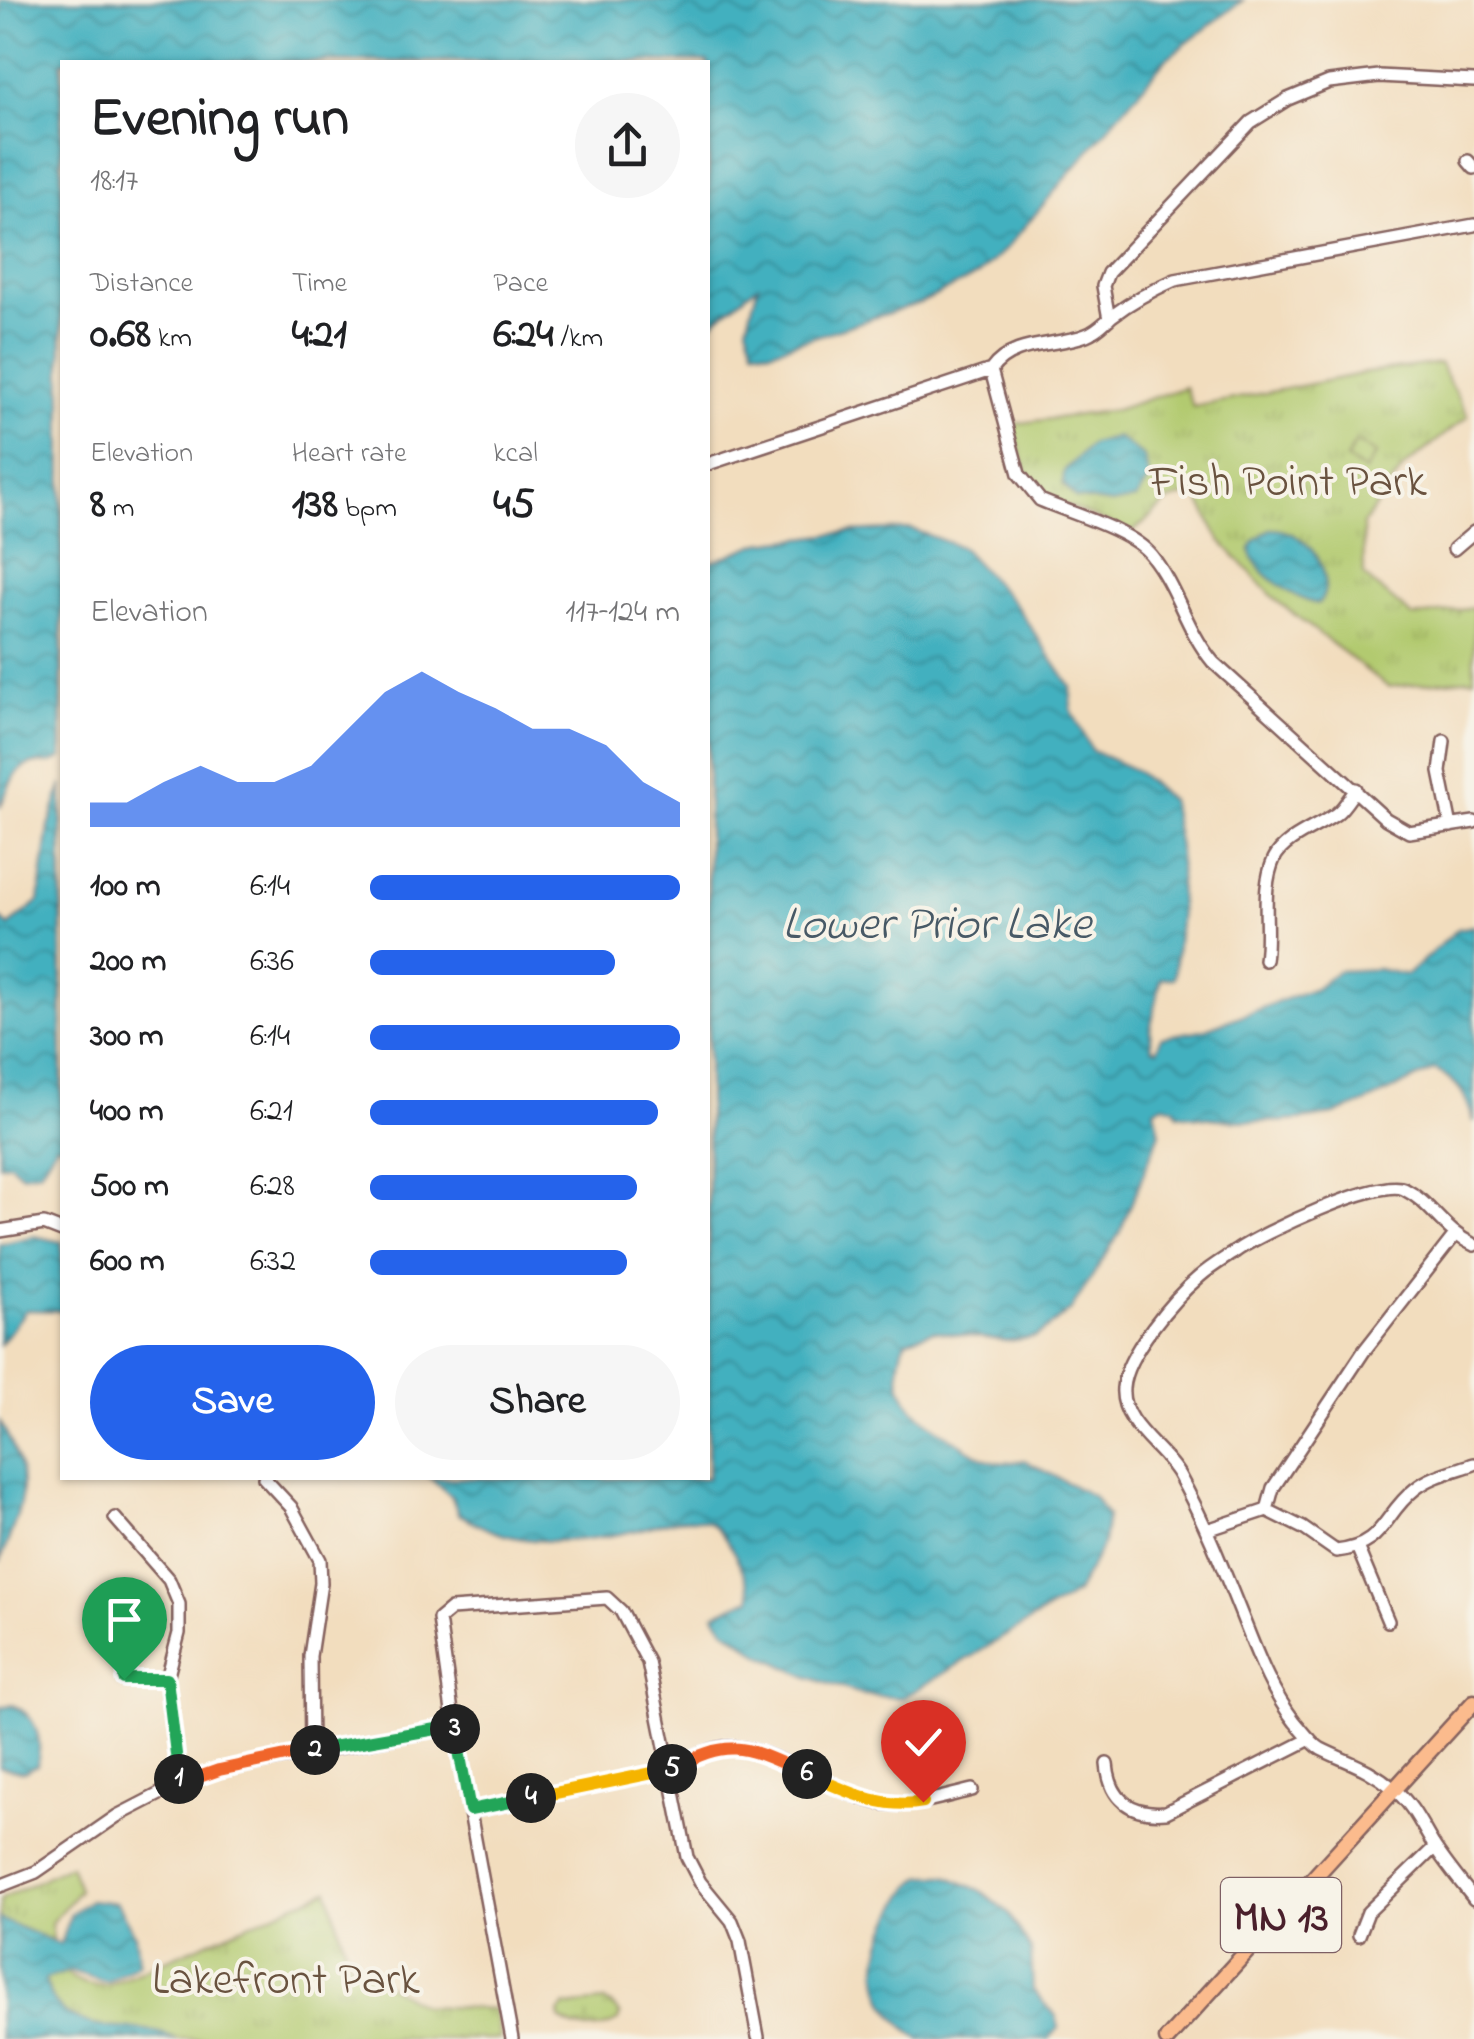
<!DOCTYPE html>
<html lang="en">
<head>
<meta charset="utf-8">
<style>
  :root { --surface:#fff; --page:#f6f6f6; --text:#202124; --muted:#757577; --accent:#2563eb }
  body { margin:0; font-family:"Indie Flower",sans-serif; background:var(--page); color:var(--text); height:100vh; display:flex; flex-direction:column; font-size:38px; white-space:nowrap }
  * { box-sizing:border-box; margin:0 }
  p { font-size:32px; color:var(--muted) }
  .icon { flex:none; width:55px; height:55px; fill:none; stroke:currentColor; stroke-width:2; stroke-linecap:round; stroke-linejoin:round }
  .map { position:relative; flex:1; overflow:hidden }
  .sheet { position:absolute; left:60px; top:60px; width:650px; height:1420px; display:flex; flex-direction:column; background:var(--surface); border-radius:0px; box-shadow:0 2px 8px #0004 }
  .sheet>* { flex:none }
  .pin { position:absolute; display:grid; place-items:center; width:85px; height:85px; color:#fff; margin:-102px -42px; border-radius:50% 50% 50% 0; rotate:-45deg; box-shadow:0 0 10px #0007 }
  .pin .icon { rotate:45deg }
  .km { position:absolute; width:50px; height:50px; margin:-25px; border-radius:50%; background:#222; color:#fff; font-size:28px; line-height:50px; text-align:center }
  .round { display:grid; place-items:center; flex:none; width:105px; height:105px; border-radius:52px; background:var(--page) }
  .head { display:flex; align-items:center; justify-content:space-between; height:170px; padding:0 30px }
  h1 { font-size:55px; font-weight:700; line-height:75px }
  .stats { display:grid; grid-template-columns:repeat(3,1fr); gap:15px; height:170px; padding:10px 30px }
  .stats div { display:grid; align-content:center }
  .stats b { font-size:42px; font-weight:700 }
  .stats small { font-size:28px; font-weight:400 }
  .stats p { font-size:28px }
  .chart { height:280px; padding:20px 30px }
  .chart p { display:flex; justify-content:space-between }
  .chart svg { width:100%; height:180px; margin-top:10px; fill:var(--accent); opacity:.7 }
  .button { display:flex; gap:20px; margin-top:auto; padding:20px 30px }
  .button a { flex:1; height:115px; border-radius:60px; background:var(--accent); color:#fff; font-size:40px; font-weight:700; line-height:115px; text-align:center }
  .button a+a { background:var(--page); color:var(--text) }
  ul { padding:0 30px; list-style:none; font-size:32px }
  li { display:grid; grid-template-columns:160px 120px 1fr; align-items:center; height:75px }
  li i { height:25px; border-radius:12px; background:var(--accent) }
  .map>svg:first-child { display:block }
  .grass { fill:url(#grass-tufts); stroke:#7e744d; stroke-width:2.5 }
  .wetland { fill:url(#wetland-marsh); stroke:#7e744d; stroke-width:2.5 }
  .garden { fill:#b2ca6f; stroke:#7e744d; stroke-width:2.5 }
  .water { fill:url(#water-waves); stroke:#466875; stroke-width:2.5 }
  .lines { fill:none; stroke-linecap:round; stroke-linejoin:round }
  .minor-casing { stroke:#85625e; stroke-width:16 }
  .major-casing { stroke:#85625e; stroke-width:19 }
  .minor { stroke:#fff; stroke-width:11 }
  .major { stroke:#fbbb8d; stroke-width:14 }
  .split-1-casing { stroke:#fff; stroke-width:20 }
  .split-2-casing { stroke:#fff; stroke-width:20 }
  .split-3-casing { stroke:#fff; stroke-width:20 }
  .split-4-casing { stroke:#fff; stroke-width:20 }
  .split-5-casing { stroke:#fff; stroke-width:20 }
  .split-6-casing { stroke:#fff; stroke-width:20 }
  .split-7-casing { stroke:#fff; stroke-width:20 }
  .split-1 { stroke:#22a559; stroke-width:12 }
  .split-2 { stroke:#f0652b; stroke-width:12 }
  .split-3 { stroke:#22a559; stroke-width:12 }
  .split-4 { stroke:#22a559; stroke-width:12 }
  .split-5 { stroke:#f5b400; stroke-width:12 }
  .split-6 { stroke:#f0652b; stroke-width:12 }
  .split-7 { stroke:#f5b400; stroke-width:12 }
  .labels { text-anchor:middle; stroke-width:8; stroke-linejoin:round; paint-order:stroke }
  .shield { fill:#f7f3e8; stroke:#7e5f64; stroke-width:2.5 }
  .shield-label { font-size:42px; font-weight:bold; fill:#4a1f2b }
  .park-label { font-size:45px; fill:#69523f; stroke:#f7f3e8 }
  .water-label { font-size:48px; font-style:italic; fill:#475966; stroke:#f7f3e8 }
</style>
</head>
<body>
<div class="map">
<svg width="1474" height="2039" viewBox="0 0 1474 2039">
  <defs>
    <pattern id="grass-tufts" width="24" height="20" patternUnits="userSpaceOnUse" patternTransform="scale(2.5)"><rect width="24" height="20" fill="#b2ca6f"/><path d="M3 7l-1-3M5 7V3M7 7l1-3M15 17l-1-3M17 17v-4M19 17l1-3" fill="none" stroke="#9bad60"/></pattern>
    <pattern id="wetland-marsh" width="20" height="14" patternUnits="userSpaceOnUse" patternTransform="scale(2.5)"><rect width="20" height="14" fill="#b2ca6f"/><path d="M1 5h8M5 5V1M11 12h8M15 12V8" fill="none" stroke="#9bad60"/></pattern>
    <pattern id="water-waves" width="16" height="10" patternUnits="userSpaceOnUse" patternTransform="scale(2.5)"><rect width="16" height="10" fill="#42b0bf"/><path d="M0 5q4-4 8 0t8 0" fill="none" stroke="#398f9b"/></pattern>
  </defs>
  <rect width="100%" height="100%" fill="#f7f3e8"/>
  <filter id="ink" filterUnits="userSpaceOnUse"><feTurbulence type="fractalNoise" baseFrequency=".01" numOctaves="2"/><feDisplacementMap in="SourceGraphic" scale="20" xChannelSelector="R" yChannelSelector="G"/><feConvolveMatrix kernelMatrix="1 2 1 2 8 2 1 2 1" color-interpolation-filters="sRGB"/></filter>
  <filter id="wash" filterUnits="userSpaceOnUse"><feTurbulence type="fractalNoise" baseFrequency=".0048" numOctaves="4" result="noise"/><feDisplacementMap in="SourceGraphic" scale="40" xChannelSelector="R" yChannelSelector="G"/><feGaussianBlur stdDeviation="2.25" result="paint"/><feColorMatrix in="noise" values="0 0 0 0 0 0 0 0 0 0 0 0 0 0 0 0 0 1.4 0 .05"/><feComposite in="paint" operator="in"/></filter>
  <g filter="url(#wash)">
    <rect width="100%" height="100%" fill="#f2ddbe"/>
    <path class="grass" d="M 1439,363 L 1468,416 L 1403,468 L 1363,524 L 1364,576 L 1413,617 L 1474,608 L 1474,678 L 1388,687 L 1277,601 L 1220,540 L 1195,493 L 1168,501 L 1132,533 L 1045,497 L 1025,469 L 1013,424 L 1115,410 L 1185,387 L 1193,407 L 1366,373 Z
      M 70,1865 L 79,1890 L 51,1923 C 55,1961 64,1989 108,1985 L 328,1890 L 349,1963 L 424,2006 L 494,2009 L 500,2039 L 0,2039 L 0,1900 Z"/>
    <path class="wetland" d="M 604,2002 L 612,2005 L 620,2015 L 618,2021 C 600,2031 576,2033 560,2019 L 559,2013 L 565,2006 Z"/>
    <path class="garden" d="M 1356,442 L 1376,454 L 1365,471 L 1346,459 Z"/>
    <path class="water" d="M 0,0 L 1243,0 L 1166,59 L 1006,249 L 978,275 L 920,303 L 770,351 L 754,348 L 747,326 L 758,285 L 708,326 L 708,62 L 62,62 L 62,758 C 53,764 48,763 37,763 C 14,764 8,789 0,808 Z
      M 1117,437 L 1144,457 L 1149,478 L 1136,499 L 1112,504 L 1075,498 L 1063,483 L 1064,471 L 1091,444 Z
      M 911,529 L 961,547 L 1017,607 L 1071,687 L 1071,709 L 1092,751 L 1135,770 L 1170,800 L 1179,847 L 1180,911 L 1174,978 L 1161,979 L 1150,1030 L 1152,1048 L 1157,1050 L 1161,1037 L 1203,1030 L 1315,988 L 1338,971 L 1377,969 L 1407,975 L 1458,929 L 1474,926 L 1474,1122 C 1466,1097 1461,1082 1435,1070 C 1400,1085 1364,1107 1326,1116 C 1277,1126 1228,1121 1178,1114 L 1174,1107 L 1163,1104 L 1155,1109 L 1160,1133 L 1119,1234 L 1071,1310 L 1036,1337 L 1007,1341 L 933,1331 L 906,1340 C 886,1391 912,1413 953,1439 C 979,1456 993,1469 1024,1460 L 1094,1497 L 1107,1516 L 1103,1544 L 1076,1593 L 903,1698 L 864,1695 L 808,1677 L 761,1655 L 726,1630 L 714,1614 L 751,1598 C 751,1581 723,1525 706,1521 C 681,1515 662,1524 638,1530 C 596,1540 535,1548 493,1531 C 481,1527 470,1520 458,1514 L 452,1497 L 430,1478 L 708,1478 L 708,563 L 760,543 L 850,532 Z
      M 1270,529 C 1304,527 1340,573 1319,604 C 1302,604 1242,566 1252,545 C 1255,538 1265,533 1270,529 Z
      M 62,784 L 62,1146 L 57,1144 L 40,1171 L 22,1174 L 10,1163 L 0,1165 L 0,918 L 9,926 L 39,901 L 49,826 Z
      M 34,1236 L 62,1242 L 62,1311 L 26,1310 L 0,1345 L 0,1244 Z
      M 0,1422 C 36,1483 22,1501 0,1563 Z
      M 13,1705 C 37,1716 43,1740 37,1765 L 25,1772 L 0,1767 L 0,1707 Z
      M 923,1876 L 946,1876 L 980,1890 L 1008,1912 L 1031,1950 L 1033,1990 L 1056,2016 L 1059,2028 L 1049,2039 L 920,2039 C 871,2005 868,1964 894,1914 C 902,1899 909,1884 923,1876 Z
      M 90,1900 L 117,1903 L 135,1935 L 139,1963 L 107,1982 L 70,1971 L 45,1979 C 48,1994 53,2001 64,2012 C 105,2039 136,2019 176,2039 L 0,2039 L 0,1919 L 60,1944 L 71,1913 Z"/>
  </g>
  <g filter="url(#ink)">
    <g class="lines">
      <defs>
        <path id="minor" d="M 1468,161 L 1474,168
          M 1109,319 L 1103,286 L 1108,273 L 1251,122 L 1288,99 L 1329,82 L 1379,76 L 1474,81
          M 991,370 L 1019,474 L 1040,500 C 1070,513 1131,530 1151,555 C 1177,587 1186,630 1213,662 L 1386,819 L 1409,832 L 1474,822
          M 991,370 C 1012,340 1055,347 1086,335 C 1097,331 1104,323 1112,316 C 1132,301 1152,290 1175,280 L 1474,225
          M 708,464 L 991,370
          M 1454,549 L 1474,532
          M 1444,741 L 1440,772 L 1451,826
          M 1265,960 C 1270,928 1260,890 1274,859 C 1284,838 1318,827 1336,814 C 1344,808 1350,797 1356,789
          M 0,1231 L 44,1224 L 62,1231
          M 1474,1245 C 1442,1230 1432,1203 1404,1189 C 1380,1177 1260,1234 1236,1251 C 1224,1259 1210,1267 1199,1277 C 1174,1298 1125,1355 1123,1388 C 1120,1424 1163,1447 1179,1475 C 1205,1522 1224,1571 1244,1621 C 1258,1656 1271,1691 1295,1722 C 1303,1731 1311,1743 1321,1749 C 1349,1763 1368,1767 1394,1789 C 1412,1804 1421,1824 1433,1844 C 1445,1863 1460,1881 1474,1899
          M 264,1478 L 291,1507 L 320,1560 L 321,1583 L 310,1656 L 311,1751
          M 1267,1510 L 1303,1528 L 1336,1551 C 1385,1546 1382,1515 1415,1489 C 1431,1476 1454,1471 1474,1464
          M 115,1518 L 169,1580 L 179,1604 L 179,1633 L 167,1679 L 179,1784
          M 1207,1530 L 1267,1510 L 1273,1488 L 1364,1351 L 1454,1236
          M 1358,1549 L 1388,1621
          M 124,1679 L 167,1679
          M 1107,1764 C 1110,1800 1131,1815 1166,1812 L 1310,1739
          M 470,1811 L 669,1770 C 685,1762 701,1752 719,1748 C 763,1739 833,1794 880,1803 C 911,1808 942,1797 972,1790
          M 0,1886 L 36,1872 L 117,1816 L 179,1784 L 219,1770 L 454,1726
          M 1359,1935 L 1368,1912 L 1435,1847
          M 512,2039 L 454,1726 L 439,1619 L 451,1609 L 607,1598 L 621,1611 L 648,1662 L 687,1857 L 700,1882 L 732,1921 L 740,1941 L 758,2037"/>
        <path id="major" d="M 1167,2039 L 1474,1702"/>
      </defs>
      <use href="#minor" class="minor-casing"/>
      <use href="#major" class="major-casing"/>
      <use href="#minor" class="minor"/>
      <use href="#major" class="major"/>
    </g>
  </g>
  <g class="lines" filter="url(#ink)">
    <defs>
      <path id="split-1" d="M 124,1679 L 167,1679 L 179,1779"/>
      <path id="split-2" d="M 179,1779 L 179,1784 L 219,1770 L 315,1750"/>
      <path id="split-3" d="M 315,1750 L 454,1726 L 455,1729"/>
      <path id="split-4" d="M 455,1729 L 470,1810 L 531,1798"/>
      <path id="split-5" d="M 531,1798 L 672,1769"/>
      <path id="split-6" d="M 672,1769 C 734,1735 747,1748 807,1774"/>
      <path id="split-7" d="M 807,1774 C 845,1790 880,1810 923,1802"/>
    </defs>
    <use href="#split-1" class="split-1-casing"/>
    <use href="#split-2" class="split-2-casing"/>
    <use href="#split-3" class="split-3-casing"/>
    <use href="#split-4" class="split-4-casing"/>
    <use href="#split-5" class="split-5-casing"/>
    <use href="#split-6" class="split-6-casing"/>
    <use href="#split-7" class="split-7-casing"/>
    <use href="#split-1" class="split-1"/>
    <use href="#split-2" class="split-2"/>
    <use href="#split-3" class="split-3"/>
    <use href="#split-4" class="split-4"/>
    <use href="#split-5" class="split-5"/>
    <use href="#split-6" class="split-6"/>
    <use href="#split-7" class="split-7"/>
  </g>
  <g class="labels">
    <rect class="shield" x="1221" y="1878" width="120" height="74" rx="8"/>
    <g class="shield-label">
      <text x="1281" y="1930">MN 13</text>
    </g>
    <g class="park-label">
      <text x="1288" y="495">Fish Point Park</text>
      <text x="286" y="1993">Lakefront Park</text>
    </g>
    <g class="water-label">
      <text x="937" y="938">Lower Prior Lake</text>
    </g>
  </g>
</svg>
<div class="pin" style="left:124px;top:1679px;background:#1e9e55"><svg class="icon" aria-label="arrive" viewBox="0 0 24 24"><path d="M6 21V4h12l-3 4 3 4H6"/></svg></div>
<div class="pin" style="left:923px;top:1802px;background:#d93025"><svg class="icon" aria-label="check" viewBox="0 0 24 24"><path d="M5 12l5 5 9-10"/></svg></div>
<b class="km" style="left:179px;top:1779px">1</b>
<b class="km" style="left:315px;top:1750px">2</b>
<b class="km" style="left:455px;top:1729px">3</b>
<b class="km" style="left:531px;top:1798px">4</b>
<b class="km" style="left:672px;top:1769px">5</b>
<b class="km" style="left:807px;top:1774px">6</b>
<section class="sheet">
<div class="head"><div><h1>Evening run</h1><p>18:17</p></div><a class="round"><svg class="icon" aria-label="share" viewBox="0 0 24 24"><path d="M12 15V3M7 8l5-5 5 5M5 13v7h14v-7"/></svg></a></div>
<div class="stats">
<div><p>Distance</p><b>0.68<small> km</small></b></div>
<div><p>Time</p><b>4:21</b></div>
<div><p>Pace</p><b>6:24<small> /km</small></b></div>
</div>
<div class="stats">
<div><p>Elevation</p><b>8<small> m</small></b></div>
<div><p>Heart rate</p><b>138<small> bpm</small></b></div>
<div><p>kcal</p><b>45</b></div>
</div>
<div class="chart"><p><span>Elevation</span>117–124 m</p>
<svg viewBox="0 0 160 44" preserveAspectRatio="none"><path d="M0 44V38L10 38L20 33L30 29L40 33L50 33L60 29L70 20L80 11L90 6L100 11L110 15L120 20L130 20L140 24L150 33L160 38V44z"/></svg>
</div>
<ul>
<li><b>100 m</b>6:14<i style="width:100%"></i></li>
<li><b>200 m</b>6:36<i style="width:79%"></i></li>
<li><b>300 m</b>6:14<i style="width:100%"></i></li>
<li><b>400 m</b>6:21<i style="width:93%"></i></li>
<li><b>500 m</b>6:28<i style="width:86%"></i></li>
<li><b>600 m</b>6:32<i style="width:83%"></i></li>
</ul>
<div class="button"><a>Save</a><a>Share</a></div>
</section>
</div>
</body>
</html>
